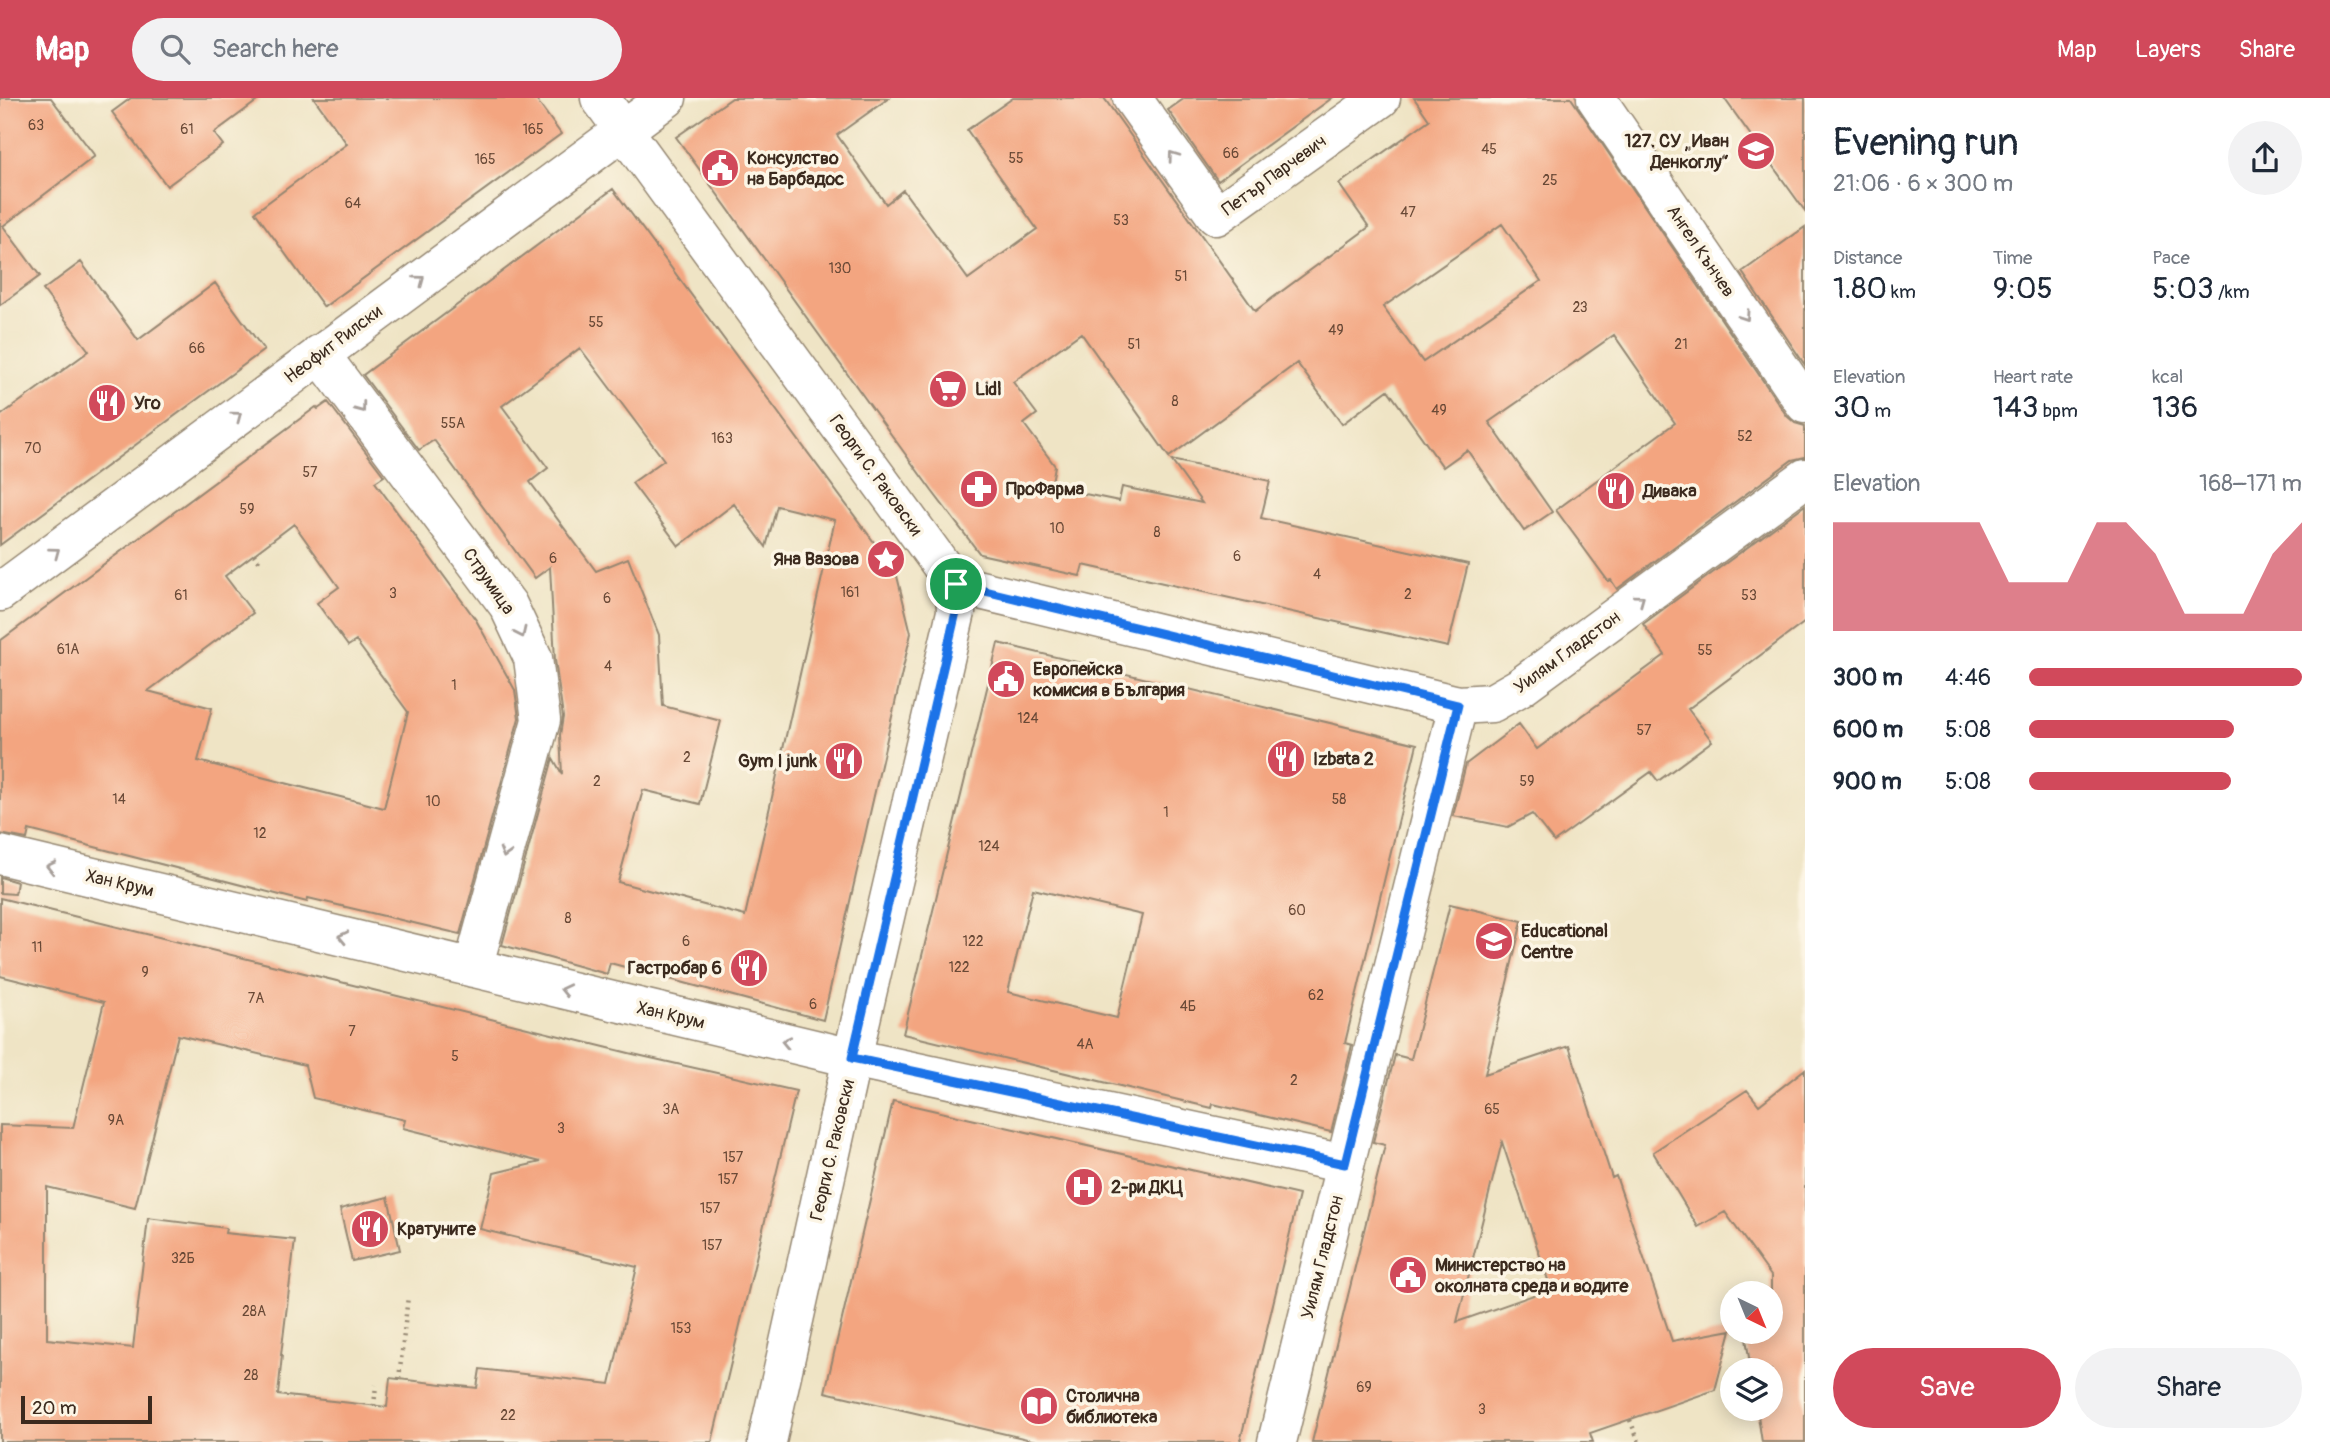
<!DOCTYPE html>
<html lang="en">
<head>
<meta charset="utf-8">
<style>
  :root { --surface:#fff; --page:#f2f2f3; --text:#1f2937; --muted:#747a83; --accent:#d1495b }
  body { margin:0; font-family:Pangolin,sans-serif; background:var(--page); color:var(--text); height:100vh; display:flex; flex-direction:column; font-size:26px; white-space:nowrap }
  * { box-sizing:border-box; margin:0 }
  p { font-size:23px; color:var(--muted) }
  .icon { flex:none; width:38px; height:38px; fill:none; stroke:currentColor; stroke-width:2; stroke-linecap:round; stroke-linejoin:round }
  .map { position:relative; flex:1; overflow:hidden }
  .sheet { display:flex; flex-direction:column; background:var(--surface); width:525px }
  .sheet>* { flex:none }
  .needle { width:46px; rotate:137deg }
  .fabs { position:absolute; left:1720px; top:1183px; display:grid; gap:14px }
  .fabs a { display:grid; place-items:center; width:63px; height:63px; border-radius:50%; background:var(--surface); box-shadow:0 4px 18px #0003; font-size:35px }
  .scale { position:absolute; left:21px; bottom:18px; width:131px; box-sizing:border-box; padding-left:7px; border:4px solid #3b2a1e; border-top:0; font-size:19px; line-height:24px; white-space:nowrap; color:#3b2a1e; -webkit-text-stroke:5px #fcf5e5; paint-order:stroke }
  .pin { position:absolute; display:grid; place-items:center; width:60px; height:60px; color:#fff; margin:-30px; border:4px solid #fff; border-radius:50%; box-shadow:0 2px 7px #0007 }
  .round { display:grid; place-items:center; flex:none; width:74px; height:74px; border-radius:37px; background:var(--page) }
  .head { display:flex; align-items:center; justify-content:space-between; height:119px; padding:0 28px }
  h1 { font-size:38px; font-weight:600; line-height:52px }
  .metrics { display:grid; grid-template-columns:repeat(3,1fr); gap:10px; height:119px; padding:7px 28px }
  .metrics div { display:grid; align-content:center }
  .metrics b { font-size:30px; font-weight:600 }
  .metrics small { font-size:19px; font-weight:400 }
  .metrics p { font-size:19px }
  .chart { height:196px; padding:14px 28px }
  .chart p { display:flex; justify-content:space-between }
  .chart svg { width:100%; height:126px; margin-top:7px; fill:var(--accent); opacity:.7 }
  .button { display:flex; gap:14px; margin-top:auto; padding:14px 28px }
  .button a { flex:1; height:80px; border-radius:42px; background:var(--accent); color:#fff; font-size:28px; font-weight:600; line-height:80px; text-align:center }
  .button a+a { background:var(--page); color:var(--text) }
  ul { padding:0 28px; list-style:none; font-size:23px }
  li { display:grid; grid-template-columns:112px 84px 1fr; align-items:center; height:52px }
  li i { height:18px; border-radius:9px; background:var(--accent) }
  header { display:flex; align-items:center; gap:42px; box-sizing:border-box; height:98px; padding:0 35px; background:var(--accent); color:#fff }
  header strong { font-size:33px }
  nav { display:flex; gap:38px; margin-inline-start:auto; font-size:24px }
  .search { width:490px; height:63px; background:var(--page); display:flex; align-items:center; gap:18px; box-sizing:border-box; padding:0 24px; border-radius:38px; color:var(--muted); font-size:26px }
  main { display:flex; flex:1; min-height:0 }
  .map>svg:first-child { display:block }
  .building { fill:#f3a580; fill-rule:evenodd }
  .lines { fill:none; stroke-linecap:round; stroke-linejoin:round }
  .minor-casing { stroke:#958772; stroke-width:41 }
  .path { stroke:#958772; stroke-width:4.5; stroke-dasharray:2 5; stroke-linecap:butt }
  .minor { stroke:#fff; stroke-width:38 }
  .oneway { stroke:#a79f9a }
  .route-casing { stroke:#fff; stroke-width:14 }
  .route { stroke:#1a73e8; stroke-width:9 }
  .labels { text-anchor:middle; stroke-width:7; stroke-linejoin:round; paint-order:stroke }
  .number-label { font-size:14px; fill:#694936 }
  .poi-label { font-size:18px; font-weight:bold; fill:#3b2a1e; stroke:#fcf5e5; text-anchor:start }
  .street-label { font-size:18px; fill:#3b2a1e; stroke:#fcf5e5 }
</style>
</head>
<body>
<header>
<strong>Map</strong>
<div class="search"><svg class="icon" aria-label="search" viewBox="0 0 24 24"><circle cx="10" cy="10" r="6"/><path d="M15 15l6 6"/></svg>Search here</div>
<nav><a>Map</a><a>Layers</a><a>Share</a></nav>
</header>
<main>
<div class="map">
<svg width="1805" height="1344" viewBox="0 0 1805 1344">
  <rect width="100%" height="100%" fill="#fcf5e5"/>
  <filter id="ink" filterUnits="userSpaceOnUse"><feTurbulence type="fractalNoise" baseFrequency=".0143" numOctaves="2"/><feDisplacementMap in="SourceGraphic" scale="14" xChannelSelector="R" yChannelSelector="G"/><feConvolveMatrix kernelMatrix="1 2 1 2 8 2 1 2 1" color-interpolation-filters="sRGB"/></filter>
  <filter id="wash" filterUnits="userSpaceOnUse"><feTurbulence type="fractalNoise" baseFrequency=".00686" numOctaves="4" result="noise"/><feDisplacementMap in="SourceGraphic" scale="28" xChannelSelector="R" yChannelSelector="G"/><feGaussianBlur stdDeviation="1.57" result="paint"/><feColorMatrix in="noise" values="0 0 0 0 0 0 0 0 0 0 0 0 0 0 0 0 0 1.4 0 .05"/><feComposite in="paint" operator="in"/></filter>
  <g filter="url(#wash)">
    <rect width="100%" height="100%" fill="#efe4c5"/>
    <g id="blocks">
      <path class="building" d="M 0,0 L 51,0 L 95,58 L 3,128 L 40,178 L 0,207 Z
        M 131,0 L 261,0 L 214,35 L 223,47 L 167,88 L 112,14 Z
        M 314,0 L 535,0 L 561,36 L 324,209 L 255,114 L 347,46 Z
        M 732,0 L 889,0 L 837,37 L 886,106 L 903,92 L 968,181 L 1037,131 L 967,32 L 1013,0 L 1104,0 L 1255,213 L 1369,129 L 1339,86 L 1429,22 L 1414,0 L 1571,0 L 1787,318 L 1795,325 L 1805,328 L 1805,359 L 1792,362 L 1617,491 L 1611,482 L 1608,483 L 1556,412 L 1675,325 L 1614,237 L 1489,324 L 1552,414 L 1524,433 L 1467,352 L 1443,369 L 1388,292 L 1342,326 L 1297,265 L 1169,359 L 1081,235 L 1013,284 L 1037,316 L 1024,326 L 1055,368 L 1051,389 L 1119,403 L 1122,389 L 1202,405 L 1171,362 L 1270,383 L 1261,420 L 1468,466 L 1448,549 L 1083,467 L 1080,478 L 980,456 L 932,393 L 676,39 ZM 1502,126 L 1541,183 L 1423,264 L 1383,209 Z
        M 1185,0 L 1332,0 L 1218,83 L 1168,12 Z
        M 1724,0 L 1805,0 L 1805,113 Z
        M 613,91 L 896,474 L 911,535 L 823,922 L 610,865 L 607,876 L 502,847 L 553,660 L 562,676 L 560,637 L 563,619 L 555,562 L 550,469 L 535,480 L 434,342 L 419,352 L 363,277 ZM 580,250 L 664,362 L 632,385 L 679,448 L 734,406 L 766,449 L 777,408 L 835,422 L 745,818 L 618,784 L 643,692 L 700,706 L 721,623 L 663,608 L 659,537 L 628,460 L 596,473 L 530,384 L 548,370 L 502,308 Z
        M 1805,129 L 1805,267 L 1742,174 Z
        M 81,164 L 138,242 L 215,185 L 264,252 L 0,447 L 0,318 L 89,253 L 43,192 Z
        M 328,304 L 384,378 L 375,384 L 476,522 L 515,592 L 519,620 L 460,836 L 308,800 L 307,804 L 29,732 L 27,741 L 0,736 L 0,543 L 316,309 L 318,311 ZM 294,426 L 339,489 L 317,505 L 348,548 L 356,543 L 408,614 L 384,710 L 198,663 L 212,610 L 148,593 L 253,515 L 225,478 Z
        M 1805,407 L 1805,524 L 1688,611 L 1712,643 L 1658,683 L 1651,674 L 1554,744 L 1532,716 L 1508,729 L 1453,718 L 1466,666 L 1519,626 L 1537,651 L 1665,557 L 1643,526 Z
        M 998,545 L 1417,646 L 1345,945 L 1352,947 L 1331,1034 L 1213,1006 L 1212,1010 L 903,936 ZM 1033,791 L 1142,817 L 1117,920 L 1008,894 Z
        M 0,779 L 17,784 L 15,796 L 0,795 Z
        M 0,800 L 633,956 L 796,993 L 712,1344 L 0,1344 L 0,1027 L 73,1030 L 104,904 L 0,878 ZM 178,937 L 305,967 L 313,1000 L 405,1022 L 403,1030 L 541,1064 L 494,1075 L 480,1131 L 637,1169 L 610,1286 L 480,1271 L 477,1290 L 390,1280 L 387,1309 L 278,1297 L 282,1257 L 281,1257 L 295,1142 L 225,1135 L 226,1130 L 148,1120 L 133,1250 L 47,1241 L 47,1089 L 135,1110 Z
        M 1450,806 L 1522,823 L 1485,976 L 1569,948 L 1612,1080 L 1616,1078 L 1672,1243 L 1731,1232 L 1715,1292 L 1590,1335 L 1593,1344 L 1312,1344 L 1385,1047 L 1373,1044 L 1395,957 L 1411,961 ZM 1502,1044 L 1551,1191 L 1457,1224 Z
        M 1805,971 L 1805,1344 L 1762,1344 L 1757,1311 L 1771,1311 L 1771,1272 L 1751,1272 L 1745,1234 L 1771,1234 L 1771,1178 L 1725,1114 L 1698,1129 L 1653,1054 L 1747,992 L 1759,1007 Z
        M 893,1003 L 1299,1097 L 1240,1344 L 1040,1344 L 825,1294 Z
        M 388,1099 L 400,1152 L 352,1163 L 340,1111 Z"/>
    </g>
  </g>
  <g filter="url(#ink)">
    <use href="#blocks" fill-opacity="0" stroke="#958772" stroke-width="2"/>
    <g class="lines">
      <defs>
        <path id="minor" d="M 600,0 L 955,486 L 956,514 L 949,544 L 852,960 L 767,1344
          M 1132,0 L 1216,118 L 1381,0
          M 1596,0 L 1805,306
          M 320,256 L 508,507 L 533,560 L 541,622 L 473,870
          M 955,486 L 1458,607 L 1492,605 L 1520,589 L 1805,380
          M 0,494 L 667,0
          M 0,757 L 852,960 L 1345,1066
          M 1277,1344 L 1458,607"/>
      </defs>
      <use href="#minor" class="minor-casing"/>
      <path class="path" d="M 254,456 L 261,466
        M 399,1281 L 408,1198
        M 374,1308 L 376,1287
        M 1630,1322 L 1639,1344"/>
      <use href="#minor" class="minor"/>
    </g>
    <defs><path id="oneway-chevron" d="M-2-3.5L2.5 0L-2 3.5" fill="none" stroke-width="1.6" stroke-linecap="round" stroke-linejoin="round" transform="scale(1.75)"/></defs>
    <g class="oneway">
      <use href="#oneway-chevron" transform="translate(1173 58) rotate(-126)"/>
      <use href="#oneway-chevron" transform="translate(420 182) rotate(-37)"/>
      <use href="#oneway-chevron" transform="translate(1745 218) rotate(56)"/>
      <use href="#oneway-chevron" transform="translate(361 310) rotate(53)"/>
      <use href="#oneway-chevron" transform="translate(237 318) rotate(-37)"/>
      <use href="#oneway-chevron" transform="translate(55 454) rotate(-37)"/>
      <use href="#oneway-chevron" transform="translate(1640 501) rotate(-36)"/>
      <use href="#oneway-chevron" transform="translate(521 535) rotate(65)"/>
      <use href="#oneway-chevron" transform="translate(505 755) rotate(106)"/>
      <use href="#oneway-chevron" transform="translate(51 769) rotate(-167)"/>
      <use href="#oneway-chevron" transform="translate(343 839) rotate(-167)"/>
      <use href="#oneway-chevron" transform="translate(565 892) rotate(-167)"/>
      <use href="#oneway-chevron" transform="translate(786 944) rotate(-167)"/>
    </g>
  </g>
  <g class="lines" filter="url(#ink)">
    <defs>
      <path id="route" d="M 956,486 L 1458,607 L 1345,1066 L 852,960 L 949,544 L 956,514 Z"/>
    </defs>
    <use href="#route" class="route-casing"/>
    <use href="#route" class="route"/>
  </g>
  <defs>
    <symbol id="school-disc" viewBox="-11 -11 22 22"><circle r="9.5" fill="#d1495b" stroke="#fcf5e5"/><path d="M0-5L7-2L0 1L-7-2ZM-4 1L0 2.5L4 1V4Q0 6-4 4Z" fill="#fff"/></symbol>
    <symbol id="civic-disc" viewBox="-11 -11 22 22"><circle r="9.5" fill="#d1495b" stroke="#fcf5e5"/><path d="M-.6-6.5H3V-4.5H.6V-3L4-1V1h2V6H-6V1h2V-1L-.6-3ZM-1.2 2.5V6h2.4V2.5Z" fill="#fff"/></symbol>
    <symbol id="supermarket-disc" viewBox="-11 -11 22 22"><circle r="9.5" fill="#d1495b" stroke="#fcf5e5"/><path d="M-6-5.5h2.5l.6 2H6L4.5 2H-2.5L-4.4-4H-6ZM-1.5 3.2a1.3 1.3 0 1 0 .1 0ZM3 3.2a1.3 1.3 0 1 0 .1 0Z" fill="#fff"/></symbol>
    <symbol id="restaurant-disc" viewBox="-11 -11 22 22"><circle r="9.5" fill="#d1495b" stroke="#fcf5e5"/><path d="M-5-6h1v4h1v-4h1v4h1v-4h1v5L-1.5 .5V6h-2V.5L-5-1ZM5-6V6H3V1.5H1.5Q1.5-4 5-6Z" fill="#fff"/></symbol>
    <symbol id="pharmacy-disc" viewBox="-11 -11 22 22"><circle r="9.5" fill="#d1495b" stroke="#fcf5e5"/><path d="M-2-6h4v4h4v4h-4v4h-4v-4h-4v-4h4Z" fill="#fff"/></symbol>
    <symbol id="sight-disc" viewBox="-11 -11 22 22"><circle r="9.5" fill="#d1495b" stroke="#fcf5e5"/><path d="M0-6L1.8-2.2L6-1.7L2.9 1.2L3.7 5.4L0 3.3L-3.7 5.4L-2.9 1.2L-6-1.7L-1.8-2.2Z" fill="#fff"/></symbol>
    <symbol id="hospital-disc" viewBox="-11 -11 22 22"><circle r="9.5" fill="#d1495b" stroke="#fcf5e5"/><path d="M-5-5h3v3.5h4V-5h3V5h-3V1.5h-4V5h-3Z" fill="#fff"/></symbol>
    <symbol id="library-disc" viewBox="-11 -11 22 22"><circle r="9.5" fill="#d1495b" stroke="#fcf5e5"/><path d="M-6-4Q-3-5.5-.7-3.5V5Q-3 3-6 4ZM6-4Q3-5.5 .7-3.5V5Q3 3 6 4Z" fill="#fff"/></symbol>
  </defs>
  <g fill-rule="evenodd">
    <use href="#school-disc" x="1734" y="31" width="44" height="44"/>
    <use href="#civic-disc" x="698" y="48" width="44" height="44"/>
    <use href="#supermarket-disc" x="926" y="269" width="44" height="44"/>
    <use href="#restaurant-disc" x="85" y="283" width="44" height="44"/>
    <use href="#pharmacy-disc" x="957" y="369" width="44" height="44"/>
    <use href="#restaurant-disc" x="1594" y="371" width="44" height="44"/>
    <use href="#sight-disc" x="864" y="439" width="44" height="44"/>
    <use href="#civic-disc" x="984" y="559" width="44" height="44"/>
    <use href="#restaurant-disc" x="1264" y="639" width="44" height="44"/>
    <use href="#restaurant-disc" x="822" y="641" width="44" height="44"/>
    <use href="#school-disc" x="1472" y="821" width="44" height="44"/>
    <use href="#restaurant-disc" x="727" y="848" width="44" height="44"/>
    <use href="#hospital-disc" x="1062" y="1067" width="44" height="44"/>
    <use href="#restaurant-disc" x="348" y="1109" width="44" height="44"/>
    <use href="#civic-disc" x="1386" y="1155" width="44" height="44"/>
    <use href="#library-disc" x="1017" y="1286" width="44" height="44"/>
  </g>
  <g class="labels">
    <g class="number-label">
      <text x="36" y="32">63</text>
      <text x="187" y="36">61</text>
      <text x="533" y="36">165</text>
      <text x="1489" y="56">45</text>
      <text x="1231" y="60">66</text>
      <text x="1016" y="65">55</text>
      <text x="485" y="66">165</text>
      <text x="1550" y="87">25</text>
      <text x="353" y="110">64</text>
      <text x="1408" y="119">47</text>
      <text x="1121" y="127">53</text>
      <text x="840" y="175">130</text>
      <text x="1181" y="183">51</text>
      <text x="1580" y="214">23</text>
      <text x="596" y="229">55</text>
      <text x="1336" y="237">49</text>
      <text x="1134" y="251">51</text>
      <text x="1681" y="251">21</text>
      <text x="197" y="255">66</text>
      <text x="1175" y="308">8</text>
      <text x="1439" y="317">49</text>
      <text x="453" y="330">55А</text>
      <text x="1745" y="343">52</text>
      <text x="722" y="345">163</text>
      <text x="33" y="355">70</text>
      <text x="310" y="379">57</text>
      <text x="247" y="416">59</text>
      <text x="1057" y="435">10</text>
      <text x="1157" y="439">8</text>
      <text x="1237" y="463">6</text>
      <text x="553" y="465">6</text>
      <text x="1317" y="481">4</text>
      <text x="850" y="499">161</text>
      <text x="393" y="500">3</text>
      <text x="1408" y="501">2</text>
      <text x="181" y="502">61</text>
      <text x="1749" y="502">53</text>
      <text x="607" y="505">6</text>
      <text x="68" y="556">61А</text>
      <text x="1705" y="557">55</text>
      <text x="608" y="573">4</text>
      <text x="454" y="592">1</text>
      <text x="1028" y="625">124</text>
      <text x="1644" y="637">57</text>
      <text x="687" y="664">2</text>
      <text x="597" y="688">2</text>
      <text x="1527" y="688">59</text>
      <text x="119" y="706">14</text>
      <text x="1339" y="706">58</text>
      <text x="433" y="708">10</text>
      <text x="1166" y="719">1</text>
      <text x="260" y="740">12</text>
      <text x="989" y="753">124</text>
      <text x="1297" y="817">60</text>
      <text x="568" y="825">8</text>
      <text x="686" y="848">6</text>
      <text x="973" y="848">122</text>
      <text x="37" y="854">11</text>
      <text x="959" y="874">122</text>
      <text x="145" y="879">9</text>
      <text x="1316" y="902">62</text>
      <text x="256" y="905">7А</text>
      <text x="813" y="911">6</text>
      <text x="1188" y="913">4Б</text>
      <text x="352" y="938">7</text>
      <text x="1085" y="951">4А</text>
      <text x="455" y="963">5</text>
      <text x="1294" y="987">2</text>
      <text x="671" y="1016">3А</text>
      <text x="1492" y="1016">65</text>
      <text x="116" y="1027">9А</text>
      <text x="561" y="1035">3</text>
      <text x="733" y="1064">157</text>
      <text x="728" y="1086">157</text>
      <text x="710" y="1115">157</text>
      <text x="712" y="1152">157</text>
      <text x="183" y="1165">32Б</text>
      <text x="254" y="1218">28А</text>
      <text x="681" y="1235">153</text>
      <text x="251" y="1282">28</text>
      <text x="1364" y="1294">69</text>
      <text x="1482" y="1316">3</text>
      <text x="508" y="1322">22</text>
    </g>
    <g class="poi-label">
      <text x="1729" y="49" text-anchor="end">127. СУ „Иван<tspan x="1729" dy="21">Денкоглу“</tspan></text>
      <text x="747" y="66">Консулство<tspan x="747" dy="21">на Барбадос</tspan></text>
      <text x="975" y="297">Lidl</text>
      <text x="134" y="311">Уго</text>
      <text x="1006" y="397">ПроФарма</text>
      <text x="1643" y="399">Дивака</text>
      <text x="859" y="467" text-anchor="end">Яна Вазова</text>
      <text x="1033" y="577">Европейска<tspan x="1033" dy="21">комисия в България</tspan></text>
      <text x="1313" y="667">Izbata 2</text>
      <text x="817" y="669" text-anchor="end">Gym I junk</text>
      <text x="1521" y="839">Educational<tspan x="1521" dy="21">Centre</tspan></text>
      <text x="722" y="876" text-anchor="end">Гастробар 6</text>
      <text x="1111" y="1095">2-ри ДКЦ</text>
      <text x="397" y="1137">Кратуните</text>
      <text x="1435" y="1173">Министерство на<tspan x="1435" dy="21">околната среда и водите</tspan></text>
      <text x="1066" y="1304">Столична<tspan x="1066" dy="21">библиотека</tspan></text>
    </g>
    <g class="street-label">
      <text transform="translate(1274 77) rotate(-36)" y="6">Петър Парчевич</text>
      <text transform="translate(1701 153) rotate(56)" y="6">Ангел Кънчев</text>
      <text transform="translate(333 246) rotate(-37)" y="6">Неофит Рилски</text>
      <text transform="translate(876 377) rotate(54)" y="6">Георги С. Раковски</text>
      <text transform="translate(489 483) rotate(55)" y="6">Струмица</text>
      <text transform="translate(1567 554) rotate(-36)" y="6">Уилям Гладстон</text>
      <text transform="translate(120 785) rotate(13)" y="6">Хан Крум</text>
      <text transform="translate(671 917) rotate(13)" y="6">Хан Крум</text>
      <text transform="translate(832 1052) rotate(-77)" y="6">Георги С. Раковски</text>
      <text transform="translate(1322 1159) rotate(-76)" y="6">Уилям Гладстон</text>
    </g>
  </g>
</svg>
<div class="fabs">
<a><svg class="needle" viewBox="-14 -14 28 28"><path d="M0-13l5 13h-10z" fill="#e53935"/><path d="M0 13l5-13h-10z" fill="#747a83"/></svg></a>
<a><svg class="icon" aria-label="layers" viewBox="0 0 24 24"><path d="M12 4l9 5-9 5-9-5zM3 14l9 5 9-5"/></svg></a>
</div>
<div class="scale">20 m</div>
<div class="pin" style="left:956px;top:486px;background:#1e9e55"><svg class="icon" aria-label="arrive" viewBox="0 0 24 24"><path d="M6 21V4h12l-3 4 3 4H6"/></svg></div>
</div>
<section class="sheet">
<div class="head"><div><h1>Evening run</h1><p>21:06 · 6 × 300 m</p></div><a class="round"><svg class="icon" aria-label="share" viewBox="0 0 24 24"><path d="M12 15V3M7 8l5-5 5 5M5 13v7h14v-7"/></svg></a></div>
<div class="metrics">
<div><p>Distance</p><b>1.80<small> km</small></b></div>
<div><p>Time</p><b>9:05</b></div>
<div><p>Pace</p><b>5:03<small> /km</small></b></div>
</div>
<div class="metrics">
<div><p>Elevation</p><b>30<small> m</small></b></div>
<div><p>Heart rate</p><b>143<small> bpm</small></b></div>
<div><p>kcal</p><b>136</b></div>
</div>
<div class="chart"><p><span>Elevation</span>168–171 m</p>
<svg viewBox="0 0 160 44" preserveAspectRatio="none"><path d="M0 44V6L10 6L20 6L30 6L40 6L50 6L60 27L70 27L80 27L90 6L100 6L110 17L120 38L130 38L140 38L150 17L160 6V44z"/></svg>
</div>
<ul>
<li><b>300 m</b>4:46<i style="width:100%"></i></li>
<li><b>600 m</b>5:08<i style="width:75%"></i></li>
<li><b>900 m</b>5:08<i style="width:74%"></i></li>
</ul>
<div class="button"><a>Save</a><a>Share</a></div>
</section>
</main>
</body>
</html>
